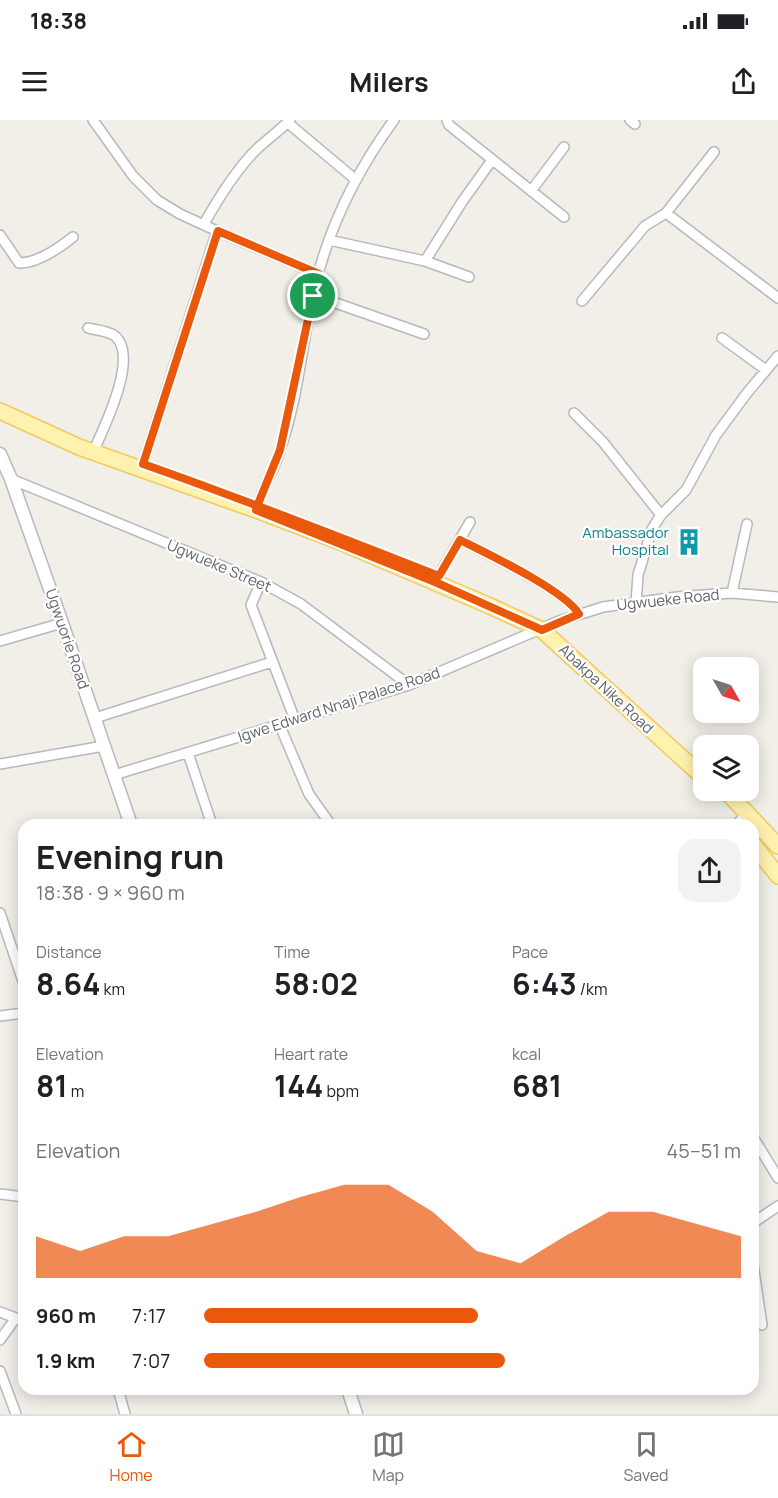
<!DOCTYPE html>
<html lang="en">
<head>
<meta charset="utf-8">
<style>
  :root { --surface:#fff; --page:#f2f2f2; --text:#202124; --muted:#757577; --line:#e0e0e0; --accent:#ea580c }
  body { margin:0; font-family:Manrope,sans-serif; background:var(--page); color:var(--text); height:100vh; display:flex; flex-direction:column; font-size:22px; white-space:nowrap }
  * { box-sizing:border-box; margin:0 }
  p { font-size:20px; color:var(--muted) }
  .icon { flex:none; width:33px; height:33px; fill:none; stroke:currentColor; stroke-width:2; stroke-linecap:round; stroke-linejoin:round }
  .map { position:relative; flex:1; overflow:hidden }
  .details { position:absolute; left:18px; top:699px; width:741px; height:576px; display:flex; flex-direction:column; background:var(--surface); border-radius:18px; box-shadow:0 3px 15px #0003 }
  .details>* { flex:none }
  .needle { width:39px; rotate:129deg }
  .controls { position:absolute; left:693px; top:537px; display:grid; gap:12px }
  .controls a { display:grid; place-items:center; width:66px; height:66px; border-radius:12px; background:var(--surface); box-shadow:0 3px 15px #0003; font-size:30px }
  .pin { position:absolute; display:grid; place-items:center; width:51px; height:51px; color:#fff; margin:-26px; border:3px solid #fff; border-radius:50%; box-shadow:0 2px 6px #0007 }
  .round { display:grid; place-items:center; flex:none; width:63px; height:63px; border-radius:18px; background:var(--page) }
  .head { display:flex; align-items:center; justify-content:space-between; height:102px; padding:0 18px }
  h1 { font-size:33px; font-weight:700; line-height:45px }
  .stats { display:grid; grid-template-columns:repeat(3,1fr); gap:9px; height:102px; padding:6px 18px }
  .stats div { display:grid; align-content:center }
  .stats b { font-size:30px; font-weight:700 }
  .stats small { font-size:16px; font-weight:400 }
  .stats p { font-size:16px }
  .chart { height:168px; padding:12px 18px }
  .chart p { display:flex; justify-content:space-between }
  .chart svg { width:100%; height:108px; margin-top:6px; fill:var(--accent); opacity:.7 }
  ul { padding:0 18px; list-style:none; font-size:20px }
  li { display:grid; grid-template-columns:96px 72px 1fr; align-items:center; height:45px }
  li i { height:15px; border-radius:8px; background:var(--accent) }
  .status { display:flex; justify-content:space-between; align-items:center; height:42px; padding:0 30px; background:var(--surface); direction:ltr }
  .status svg { height:16px; fill:currentColor }
  header { display:flex; justify-content:space-between; align-items:center; height:78px; padding:0 18px; background:var(--surface); font-size:27px; font-weight:700 }
  .tab-bar { display:flex; justify-content:space-around; align-items:center; height:84px; border-top:2px solid var(--line); background:var(--surface); font-size:16px; color:var(--muted) }
  .tab-bar a { display:grid; justify-items:center; gap:3px }
  .tab-bar .selected { color:var(--accent) }
  .map>svg:first-child { display:block }
  .lines { fill:none; stroke-linecap:round; stroke-linejoin:round }
  .minor-casing { stroke:#b5b8bc; stroke-width:12 }
  .tertiary-casing { stroke:#b5b8bc; stroke-width:15 }
  .primary-casing { stroke:#f2c960; stroke-width:18 }
  .minor { stroke:#fff; stroke-width:9 }
  .tertiary { stroke:#fff; stroke-width:12 }
  .primary { stroke:#fff2af; stroke-width:15 }
  .route-casing { stroke:#fff; stroke-width:12 }
  .route { stroke:#ea580c; stroke-width:8 }
  .labels { text-anchor:middle; stroke-width:4.5; stroke-linejoin:round; paint-order:stroke }
  .culture-label { font-size:15px; fill:#0d838f; stroke:#fff; text-anchor:end }
  .street-label { font-size:15px; fill:#5f6368; stroke:#fff }
</style>
</head>
<body>
<div class="status"><b>18:38</b><svg viewBox="0 0 49 12"><path d="M0 12V9h3v3zM5 12V6h3v6zM10 12V3h3v9zM15 12V0h3v12zM26 1h20v11H26zM47 4h2v5h-2z"/></svg></div>
<header><svg class="icon" aria-label="menu" viewBox="0 0 24 24"><path d="M4 6h16M4 12h16M4 18h16"/></svg>Milers<svg class="icon" aria-label="share" viewBox="0 0 24 24"><path d="M12 15V3M7 8l5-5 5 5M5 13v7h14v-7"/></svg></header>
<div class="map">
<svg width="778" height="1294" viewBox="0 0 778 1294">
  <rect width="100%" height="100%" fill="#f1efe8"/>
  <g class="lines">
    <defs>
      <path id="minor" d="M 93,0 L 133,56 L 157,80 L 180,94 L 217,111 L 319,154
        M 447,0 L 449,5 L 564,97
        M 630,0 L 635,4
        M 288,3 L 356,60
        M 531,71 L 564,27
        M 666,93 L 778,178
        M 204,104 C 219,77 236,49 258,28 C 269,18 280,10 290,0
        M 0,115 L 19,143 C 38,143 58,129 73,117
        M 329,120 L 425,141
        M 469,157 L 425,141 L 462,82 L 492,40
        M 313,175 L 424,214
        M 582,181 L 645,106 L 666,93 L 714,32
        M 88,208 C 96,210 109,211 115,216 C 139,236 105,305 95,328
        M 722,218 L 766,250
        M 574,293 L 603,322 L 661,395
        M 143,344 L 217,111
        M 11,359 L 261,462 L 301,484 L 409,565
        M 256,390 C 262,369 274,351 280,330 C 297,282 302,228 312,178 C 326,114 355,53 394,0
        M 460,420 C 487,434 564,470 579,494
        M 261,462 L 251,485 L 295,600
        M 435,462 L 470,402
        M 732,473 L 747,404
        M 636,483 L 638,455 L 652,409 L 661,395 L 686,370 L 716,315 L 747,273 L 778,236
        M 0,521 L 62,503
        M 95,598 L 272,542
        M 280,606 L 309,674 L 331,705
        M 188,633 L 212,705
        M 0,644 L 104,626
        M 114,655 L 409,565 L 559,501 L 603,487 L 677,477 L 732,473 L 778,477
        M 736,705 L 742,699
        M 0,793 L 24,864
        M 0,896 L 24,893
        M 753,1017 L 778,1058
        M 0,1074 L 24,1077
        M 753,1103 L 778,1086
        M 753,1144 L 762,1205
        M 0,1192 L 24,1201
        M 0,1220 L 15,1199
        M 0,1251 L 16,1294
        M 118,1269 L 125,1294"/>
      <path id="tertiary" d="M 0,334 L 11,359 L 62,503 L 131,705
        M 348,1269 L 356,1294"/>
      <path id="primary" d="M 0,291 L 79,327 L 256,390 L 338,421 L 490,486 L 542,510 L 704,658
        M 725,670 L 778,726
        M 753,724 L 778,756"/>
    </defs>
    <use href="#minor" class="minor-casing"/>
    <use href="#tertiary" class="tertiary-casing"/>
    <use href="#primary" class="primary-casing"/>
    <use href="#minor" class="minor"/>
    <use href="#tertiary" class="tertiary"/>
    <use href="#primary" class="primary"/>
  </g>
  <g class="lines">
    <defs>
      <path id="route" d="M 313,176 L 280,330 L 258,384 L 256,390 L 435,462 L 542,510 L 579,494 C 564,470 488,434 460,420 L 439,456 C 340,417 243,379 143,344 L 218,111 L 319,154 L 313,176"/>
    </defs>
    <use href="#route" class="route-casing"/>
    <use href="#route" class="route"/>
  </g>
  <defs>
    <symbol id="building-bare" viewBox="-9 -9 18 18"><path d="M-4-6H4V6H1V3H-1V6H-4ZM-2.5-4.3h1.7v1.8h-1.7ZM.8-4.3h1.7v1.8H.8ZM-2.5-1h1.7V.8h-1.7ZM.8-1h1.7V.8H.8Z" fill="#0f9aa8" stroke="#fff" stroke-width="2.5" paint-order="stroke"/></symbol>
  </defs>
  <g fill-rule="evenodd">
    <use href="#building-bare" x="670" y="403" width="38" height="38"/>
  </g>
  <g class="labels">
    <g class="culture-label">
      <text x="669" y="418">Ambassador<tspan x="669" dy="17">Hospital</tspan></text>
    </g>
    <g class="street-label">
      <text transform="translate(219 446) rotate(23)" y="5">Ugwueke Street</text>
      <text transform="translate(668 480) rotate(-6)" y="5">Ugwueke Road</text>
      <text transform="translate(67 519) rotate(71)" y="5">Ugwuorie Road</text>
      <text transform="translate(606 569) rotate(43)" y="5">Abakpa Nike Road</text>
      <text transform="translate(339 585) rotate(-18)" y="5">Igwe Edward Nnaji Palace Road</text>
    </g>
  </g>
</svg>
<div class="controls">
<a><svg class="needle" viewBox="-14 -14 28 28"><path d="M0-13l5 13h-10z" fill="#e53935"/><path d="M0 13l5-13h-10z" fill="#757577"/></svg></a>
<a><svg class="icon" aria-label="layers" viewBox="0 0 24 24"><path d="M12 4l9 5-9 5-9-5zM3 14l9 5 9-5"/></svg></a>
</div>
<div class="pin" style="left:313px;top:176px;background:#1e9e55"><svg class="icon" aria-label="arrive" viewBox="0 0 24 24"><path d="M6 21V4h12l-3 4 3 4H6"/></svg></div>
<section class="details">
<div class="head"><div><h1>Evening run</h1><p>18:38 · 9 × 960 m</p></div><a class="round"><svg class="icon" aria-label="share" viewBox="0 0 24 24"><path d="M12 15V3M7 8l5-5 5 5M5 13v7h14v-7"/></svg></a></div>
<div class="stats">
<div><p>Distance</p><b>8.64<small> km</small></b></div>
<div><p>Time</p><b>58:02</b></div>
<div><p>Pace</p><b>6:43<small> /km</small></b></div>
</div>
<div class="stats">
<div><p>Elevation</p><b>81<small> m</small></b></div>
<div><p>Heart rate</p><b>144<small> bpm</small></b></div>
<div><p>kcal</p><b>681</b></div>
</div>
<div class="chart"><p><span>Elevation</span>45–51 m</p>
<svg viewBox="0 0 160 44" preserveAspectRatio="none"><path d="M0 44V27L10 33L20 27L30 27L40 22L50 17L60 11L70 6L80 6L90 17L100 33L110 38L120 27L130 17L140 17L150 22L160 27V44z"/></svg>
</div>
<ul>
<li><b>960 m</b>7:17<i style="width:51%"></i></li>
<li><b>1.9 km</b>7:07<i style="width:56%"></i></li>
</ul>
</section>
</div>
<nav class="tab-bar">
<a class="selected"><svg class="icon" aria-label="home" viewBox="0 0 24 24"><path d="M3 11l9-7 9 7M6 9v11h12V9"/></svg>Home</a>
<a><svg class="icon" aria-label="map" viewBox="0 0 24 24"><path d="M3 6l6-2 6 2 6-2v14l-6 2-6-2-6 2zM9 4v14M15 6v14"/></svg>Map</a>
<a><svg class="icon" aria-label="saved" viewBox="0 0 24 24"><path d="M7 4h10v16l-5-4-5 4z"/></svg>Saved</a>
</nav>
</body>
</html>
